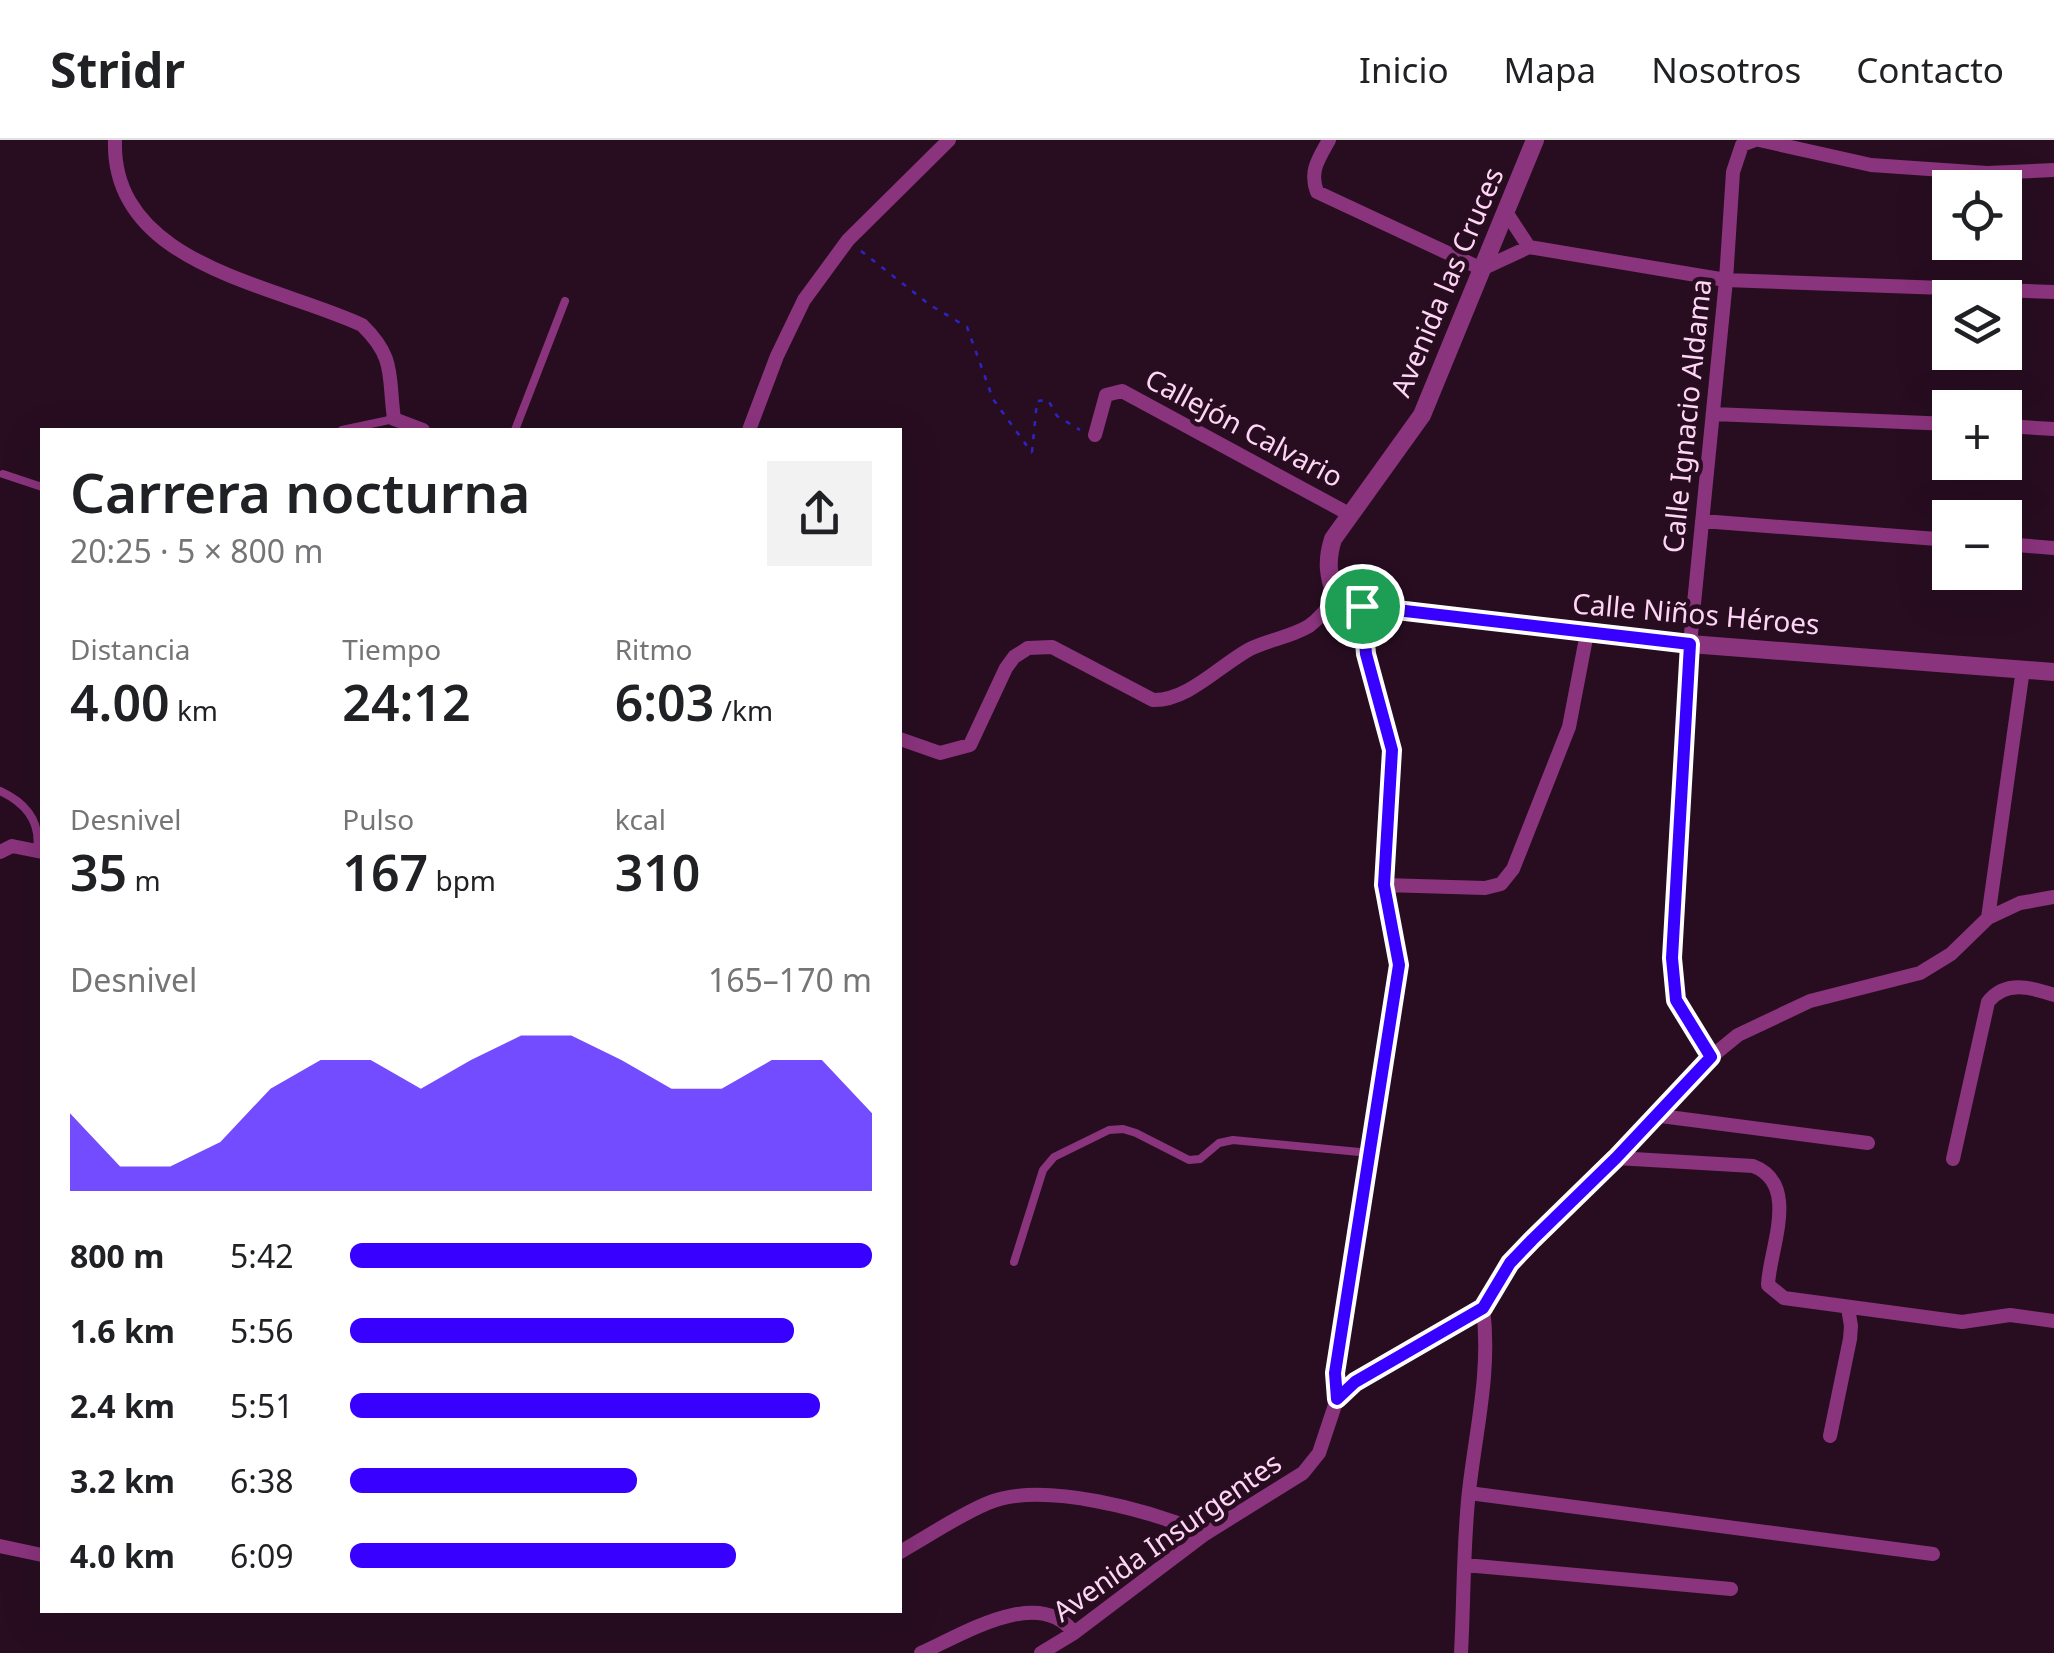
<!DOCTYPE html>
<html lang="es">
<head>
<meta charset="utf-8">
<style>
  :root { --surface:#fff; --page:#f2f2f2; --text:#202124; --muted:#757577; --line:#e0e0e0; --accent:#3801ff }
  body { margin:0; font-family:"Noto Sans",sans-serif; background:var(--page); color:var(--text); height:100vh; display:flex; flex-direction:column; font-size:38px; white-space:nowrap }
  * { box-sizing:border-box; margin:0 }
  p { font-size:32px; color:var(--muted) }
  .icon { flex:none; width:55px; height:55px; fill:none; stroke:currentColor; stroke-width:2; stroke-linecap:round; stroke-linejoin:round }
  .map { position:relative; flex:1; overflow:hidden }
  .sheet { position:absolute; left:40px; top:288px; width:862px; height:1185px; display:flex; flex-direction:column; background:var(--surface); border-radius:0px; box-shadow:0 10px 40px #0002 }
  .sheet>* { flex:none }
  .tools { position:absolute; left:1932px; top:30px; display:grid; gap:20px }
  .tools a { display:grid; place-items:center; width:90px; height:90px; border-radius:0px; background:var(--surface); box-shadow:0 10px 40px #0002; font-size:50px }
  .pin { position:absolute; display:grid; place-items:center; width:85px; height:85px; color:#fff; margin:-42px; border:5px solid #fff; border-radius:50%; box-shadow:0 2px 10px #0007 }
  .round { display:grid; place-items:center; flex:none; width:105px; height:105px; border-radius:0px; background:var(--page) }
  .overview { display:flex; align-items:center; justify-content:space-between; height:170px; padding:0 30px }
  h1 { font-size:55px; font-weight:600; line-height:75px }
  .figures { display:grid; grid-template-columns:repeat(3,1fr); gap:15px; height:170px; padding:10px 30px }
  .figures div { display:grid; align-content:center }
  .figures b { font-size:50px; font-weight:600 }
  .figures small { font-size:28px; font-weight:400 }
  .figures p { font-size:28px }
  .chart { height:280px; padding:20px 30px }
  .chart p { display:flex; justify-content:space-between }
  .chart svg { width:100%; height:180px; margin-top:10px; fill:var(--accent); opacity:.7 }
  ul { padding:0 30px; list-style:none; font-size:32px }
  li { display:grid; grid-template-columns:160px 120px 1fr; align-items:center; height:75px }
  li i { height:25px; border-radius:12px; background:var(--accent) }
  header { display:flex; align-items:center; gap:60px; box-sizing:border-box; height:140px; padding:0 50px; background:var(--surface); border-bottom:2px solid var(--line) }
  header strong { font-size:48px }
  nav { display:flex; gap:55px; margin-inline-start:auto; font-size:35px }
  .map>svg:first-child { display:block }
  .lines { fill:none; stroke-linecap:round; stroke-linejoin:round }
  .path { stroke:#2d25c3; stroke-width:2.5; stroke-dasharray:5 8; stroke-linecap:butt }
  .service { stroke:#8b347e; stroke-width:8 }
  .minor { stroke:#8b347e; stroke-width:14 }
  .tertiary { stroke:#8b347e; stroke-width:18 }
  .route-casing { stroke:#fff; stroke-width:20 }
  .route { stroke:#3801ff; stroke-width:12 }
  .labels { text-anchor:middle; stroke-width:9; stroke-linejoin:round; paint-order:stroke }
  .street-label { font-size:28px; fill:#ffd5f5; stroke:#280d21 }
</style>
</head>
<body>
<header>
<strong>Stridr</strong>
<nav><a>Inicio</a><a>Mapa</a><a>Nosotros</a><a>Contacto</a></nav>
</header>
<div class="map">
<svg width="2054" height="1513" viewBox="0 0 2054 1513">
  <rect width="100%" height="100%" fill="#280d21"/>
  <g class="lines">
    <path class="path" d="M 861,111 L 930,165 L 967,187 L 993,259 L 1032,313
      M 1032,312 L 1037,261 L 1048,260 L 1057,276 L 1080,290"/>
    <path class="service" d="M 342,290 L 394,279
      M 515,290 L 565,161
      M 3,334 L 42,347
      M 0,651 C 26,663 41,682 37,710
      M 1014,1122 L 1043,1030 L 1054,1017 L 1109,990 L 1123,989 L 1136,993 L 1189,1020 L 1200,1019 L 1219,1003 L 1233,1000 L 1370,1013"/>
    <path class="minor" d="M 115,0 C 111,125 274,144 362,185 C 396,218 388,235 394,279 L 423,290
      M 1329,0 C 1319,18 1309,31 1317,52 L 1482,129 L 1529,107 L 1726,140 L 2054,152
      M 1759,0 L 1871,25 L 1987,33 L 2054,30
      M 1506,72 L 1529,107
      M 1713,274 L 1950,284
      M 2005,286 L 2054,289
      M 749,290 L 777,216 L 804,160 L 848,100 L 949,0
      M 1095,295 L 1106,255 L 1122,251 L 1349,374
      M 1702,381 L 1950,400
      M 2005,404 L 2054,408
      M 900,599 L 940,613 L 970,605 L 1006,528 L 1014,517 L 1028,508 L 1052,507 L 1153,560 C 1188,561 1220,525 1250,509 C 1268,500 1291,497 1309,486 C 1320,478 1328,468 1336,457
      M 0,712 L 12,706 L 42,712
      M 1384,745 L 1485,748 L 1501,744 L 1513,729 L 1569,587 L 1587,493
      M 1988,778 L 2023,529
      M 1711,917 L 1676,860 L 1672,818 L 1690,504 L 1726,140 L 1733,32 L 1742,5 L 1755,0
      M 1653,975 L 1868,1003
      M 1616,1018 L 1753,1026 C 1801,1044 1769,1110 1768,1145 L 1784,1158 L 1962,1182 L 2010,1175 L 2054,1181
      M 1953,1019 L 1988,862 C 2005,840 2031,847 2054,855
      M 1337,1259 L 1335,1233 L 1399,825 L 1384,745 L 1392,610 L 1367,514 L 1362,466
      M 1830,1296 L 1850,1199 L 1851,1186 L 1848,1168
      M 1469,1353 L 1933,1414
      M 0,1406 L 42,1415
      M 900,1412 C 929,1396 957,1376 988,1363 C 1043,1340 1152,1371 1205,1394
      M 1465,1425 L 1731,1449
      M 921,1513 C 962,1495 1039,1445 1074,1493
      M 1041,1513 L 1074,1493 L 1205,1394 L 1303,1333 L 1319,1313 L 1337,1259 L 1355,1242 L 1483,1168 L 1511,1123 L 1531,1099 L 1616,1018 L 1711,917 L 1738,895 L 1810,861 L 1920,833 L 1951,814 L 1988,778 L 2020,763 L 2054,757
      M 1461,1513 C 1464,1459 1463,1405 1469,1351 C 1476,1289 1491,1231 1483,1168"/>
    <path class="tertiary" d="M 1535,0 L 1422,275 L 1333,399 C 1326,421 1328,436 1336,457 L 1362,466 L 1690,504 L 2054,532"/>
  </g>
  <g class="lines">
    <defs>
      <path id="route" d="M 1362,466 L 1690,504 L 1672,818 L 1676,860 L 1711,917 L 1616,1018 L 1532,1100 L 1510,1123 L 1483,1168 L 1355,1242 L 1337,1259 L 1335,1233 L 1399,825 L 1384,745 L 1392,610 L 1366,514 Z"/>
    </defs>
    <use href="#route" class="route-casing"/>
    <use href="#route" class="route"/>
  </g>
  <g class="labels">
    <g class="street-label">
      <text transform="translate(1447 142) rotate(-67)" y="10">Avenida las Cruces</text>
      <text transform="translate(1687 276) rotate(-84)" y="10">Calle Ignacio Aldama</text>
      <text transform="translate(1244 288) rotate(28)" y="10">Callejón Calvario</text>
      <text transform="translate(1696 474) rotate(5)" y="10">Calle Niños Héroes</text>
      <text transform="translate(1167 1397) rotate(-35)" y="10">Avenida Insurgentes</text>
    </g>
  </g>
</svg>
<div class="tools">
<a><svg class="icon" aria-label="locate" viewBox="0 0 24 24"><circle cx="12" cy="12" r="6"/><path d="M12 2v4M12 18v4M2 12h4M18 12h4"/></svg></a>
<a><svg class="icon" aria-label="layers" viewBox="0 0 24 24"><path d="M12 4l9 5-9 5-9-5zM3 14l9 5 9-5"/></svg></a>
<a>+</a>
<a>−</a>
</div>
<div class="pin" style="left:1362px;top:466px;background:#1e9e55"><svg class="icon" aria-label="arrive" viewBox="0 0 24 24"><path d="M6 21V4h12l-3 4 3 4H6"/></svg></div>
<section class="sheet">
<div class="overview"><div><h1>Carrera nocturna</h1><p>20:25 · 5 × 800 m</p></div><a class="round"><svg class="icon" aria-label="share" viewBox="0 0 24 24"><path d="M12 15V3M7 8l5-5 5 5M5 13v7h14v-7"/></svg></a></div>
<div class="figures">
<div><p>Distancia</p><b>4.00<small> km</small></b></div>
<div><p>Tiempo</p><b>24:12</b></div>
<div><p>Ritmo</p><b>6:03<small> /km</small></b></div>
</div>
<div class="figures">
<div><p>Desnivel</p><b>35<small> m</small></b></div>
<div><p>Pulso</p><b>167<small> bpm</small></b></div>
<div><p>kcal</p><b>310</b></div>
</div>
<div class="chart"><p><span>Desnivel</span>165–170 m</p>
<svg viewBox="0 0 160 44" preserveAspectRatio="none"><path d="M0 44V25L10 38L20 38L30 32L40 19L50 12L60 12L70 19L80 12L90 6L100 6L110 12L120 19L130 19L140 12L150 12L160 25V44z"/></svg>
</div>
<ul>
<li><b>800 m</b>5:42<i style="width:100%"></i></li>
<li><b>1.6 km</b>5:56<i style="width:85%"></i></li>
<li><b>2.4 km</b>5:51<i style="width:90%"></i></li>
<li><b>3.2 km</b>6:38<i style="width:55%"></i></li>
<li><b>4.0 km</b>6:09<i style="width:74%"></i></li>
</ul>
</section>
</div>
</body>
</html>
